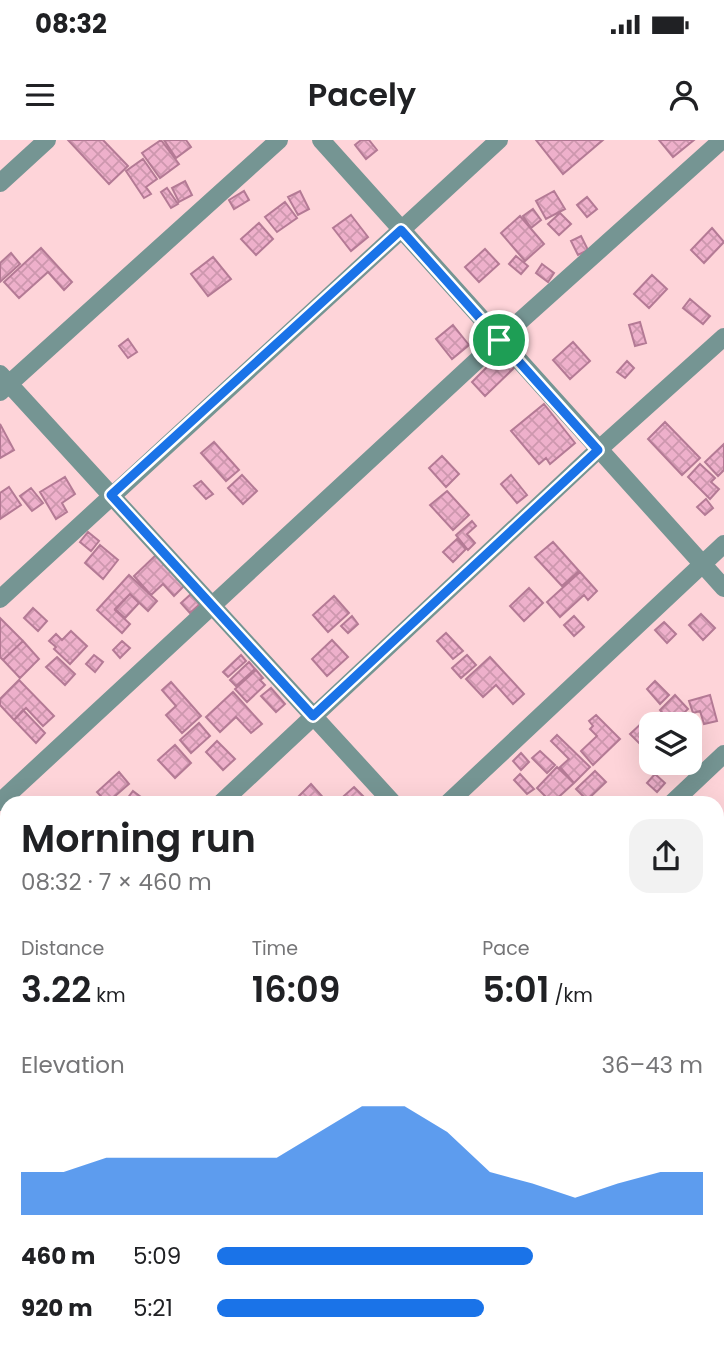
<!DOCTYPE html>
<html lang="en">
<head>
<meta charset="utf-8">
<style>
  :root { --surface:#fff; --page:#f2f2f2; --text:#202124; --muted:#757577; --accent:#1a73e8 }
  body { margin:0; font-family:Poppins,sans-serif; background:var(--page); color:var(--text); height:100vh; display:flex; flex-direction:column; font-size:26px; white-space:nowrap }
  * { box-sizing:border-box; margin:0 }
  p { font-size:23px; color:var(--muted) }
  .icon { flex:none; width:38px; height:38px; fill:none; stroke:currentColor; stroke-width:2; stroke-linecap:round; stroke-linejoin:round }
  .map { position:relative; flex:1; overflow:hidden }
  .side { position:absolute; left:0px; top:656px; width:724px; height:555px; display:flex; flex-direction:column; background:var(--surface); border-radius:21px 21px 0 0; box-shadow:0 7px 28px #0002 }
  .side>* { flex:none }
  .controls { position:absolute; left:639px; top:572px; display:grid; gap:14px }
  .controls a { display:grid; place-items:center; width:63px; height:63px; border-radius:14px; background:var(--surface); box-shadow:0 7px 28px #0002; font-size:35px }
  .pin { position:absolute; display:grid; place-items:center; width:60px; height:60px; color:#fff; margin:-30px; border:4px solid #fff; border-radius:50%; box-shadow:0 2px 7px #0007 }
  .round { display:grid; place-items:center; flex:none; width:74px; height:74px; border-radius:21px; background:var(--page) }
  .head { display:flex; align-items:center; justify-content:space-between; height:119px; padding:0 21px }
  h1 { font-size:38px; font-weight:600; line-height:52px }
  .figures { display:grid; grid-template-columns:repeat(3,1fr); gap:10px; height:119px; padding:7px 21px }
  .figures div { display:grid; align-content:center }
  .figures b { font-size:35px; font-weight:600 }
  .figures small { font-size:19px; font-weight:400 }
  .figures p { font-size:19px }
  .chart { height:196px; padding:14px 21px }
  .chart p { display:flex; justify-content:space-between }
  .chart svg { width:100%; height:126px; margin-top:7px; fill:var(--accent); opacity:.7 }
  ul { padding:0 21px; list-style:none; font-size:23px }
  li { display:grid; grid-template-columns:112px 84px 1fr; align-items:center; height:52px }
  li i { height:18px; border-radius:9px; background:var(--accent) }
  .status { display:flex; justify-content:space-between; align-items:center; height:49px; padding:0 35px; background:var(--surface); direction:ltr }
  .status svg { height:19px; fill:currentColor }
  header { display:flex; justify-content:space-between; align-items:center; height:91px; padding:0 21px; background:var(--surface); font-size:32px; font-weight:600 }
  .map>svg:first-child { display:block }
  .building { fill:url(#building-cross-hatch); stroke:#b47a95; stroke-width:2 }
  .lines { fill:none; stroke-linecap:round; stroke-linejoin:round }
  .street { stroke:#759593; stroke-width:18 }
  .secondary { stroke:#3f716e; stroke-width:18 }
  .route-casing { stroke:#fff; stroke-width:14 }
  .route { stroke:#1a73e8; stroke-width:9 }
</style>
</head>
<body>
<div class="status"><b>08:32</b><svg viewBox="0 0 49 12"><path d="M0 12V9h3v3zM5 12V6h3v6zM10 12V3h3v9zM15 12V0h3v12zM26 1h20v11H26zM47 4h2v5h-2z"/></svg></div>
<header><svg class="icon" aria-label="menu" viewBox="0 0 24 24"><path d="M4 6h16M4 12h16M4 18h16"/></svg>Pacely<svg class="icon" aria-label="person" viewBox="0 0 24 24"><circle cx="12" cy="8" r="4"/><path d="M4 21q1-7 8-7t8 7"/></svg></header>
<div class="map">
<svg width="724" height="1210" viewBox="0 0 724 1210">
  <defs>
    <pattern id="building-cross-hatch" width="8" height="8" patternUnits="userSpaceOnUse" patternTransform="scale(1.75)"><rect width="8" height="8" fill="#eeb0cb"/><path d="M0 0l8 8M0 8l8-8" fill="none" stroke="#cd97ae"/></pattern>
  </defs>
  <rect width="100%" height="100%" fill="#fed4d9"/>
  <path class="building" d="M 68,0 L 103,0 L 128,26 L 109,44 Z
    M 161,0 L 179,24 L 160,38 L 142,13 Z
    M 164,0 L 186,0 L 191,7 L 176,18 Z
    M 361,0 L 369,0 L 377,10 L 366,19 L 355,5 Z
    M 536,0 L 603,0 L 563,34 Z
    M 659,0 L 694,0 L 673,17 Z
    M 143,19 L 157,39 L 146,47 L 151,54 L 144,58 L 126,31 Z
    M 185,41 L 192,55 L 179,62 L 172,48 Z
    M 167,48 L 178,64 L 171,68 L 161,52 Z
    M 244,51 L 249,60 L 234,69 L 229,60 Z
    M 300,51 L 309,69 L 298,75 L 288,57 Z
    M 554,51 L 565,69 L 546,79 L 536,61 Z
    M 587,57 L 597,69 L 587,77 L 577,65 Z
    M 285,62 L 297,78 L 277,92 L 265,77 Z
    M 533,69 L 541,80 L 531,88 L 523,76 Z
    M 560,73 L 571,84 L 559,95 L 548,84 Z
    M 351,75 L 368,97 L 351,111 L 333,88 Z
    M 520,76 L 544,104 L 525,121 L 501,93 Z
    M 259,83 L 273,99 L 256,115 L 241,99 Z
    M 712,88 L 724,102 L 704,123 L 691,110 Z
    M 581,96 L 588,110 L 578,115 L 571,101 Z
    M 41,108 L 72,142 L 64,150 L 48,132 L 19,158 L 4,142 Z
    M 485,109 L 499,124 L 479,142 L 465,127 Z
    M 11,113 L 20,124 L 0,142 L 0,123 Z
    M 516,116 L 528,126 L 521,134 L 509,124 Z
    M 213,117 L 231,139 L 208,156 L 191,134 Z
    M 542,124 L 554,133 L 548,142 L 536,133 Z
    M 652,135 L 667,149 L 649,168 L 634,154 Z
    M 690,159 L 710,176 L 703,184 L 683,168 Z
    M 640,182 L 646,203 L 635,206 L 629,185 Z
    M 453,185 L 469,205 L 452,219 L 436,199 Z
    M 128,199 L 137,212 L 128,218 L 119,206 Z
    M 573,202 L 590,221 L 570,239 L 553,220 Z
    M 502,212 L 516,226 L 485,256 L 472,242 Z
    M 627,221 L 634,228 L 625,238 L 617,232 Z
    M 544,264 L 575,303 L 550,324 L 546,318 L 539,324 L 511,291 Z
    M 665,282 L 700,318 L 682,335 L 648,299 Z
    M 0,284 L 14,310 L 0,318 Z
    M 214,302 L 239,330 L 226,341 L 201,313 Z
    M 724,304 L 724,330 L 718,336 L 705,322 Z
    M 442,316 L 459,334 L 446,347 L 429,328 Z
    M 700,324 L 715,338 L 711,342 L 719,349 L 710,359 L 688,337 Z
    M 242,335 L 257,351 L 243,364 L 228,348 Z
    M 511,335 L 527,355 L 517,363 L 501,344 Z
    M 65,337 L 75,354 L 62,363 L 67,372 L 56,379 L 40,352 Z
    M 201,341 L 213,354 L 206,359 L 194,346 Z
    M 9,347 L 21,365 L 0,379 L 0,353 Z
    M 31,348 L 43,363 L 32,371 L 20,356 Z
    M 447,351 L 469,375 L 453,390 L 430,365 Z
    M 706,359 L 713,368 L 705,375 L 697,367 Z
    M 472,381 L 476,386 L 467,394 L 475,403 L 468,410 L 456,395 Z
    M 88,392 L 99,401 L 91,411 L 80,402 Z
    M 457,399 L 466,409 L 453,422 L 443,412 Z
    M 553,402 L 579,431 L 562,446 L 535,417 Z
    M 100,405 L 118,420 L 103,439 L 85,423 Z
    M 156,415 L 184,446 L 174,456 L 163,444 L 151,455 L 134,436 Z
    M 580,432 L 597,451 L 588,460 L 584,455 L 560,477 L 547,462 Z
    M 129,435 L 157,461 L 148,471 L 130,454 L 115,470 L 130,484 L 122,493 L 97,470 Z
    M 529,448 L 543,463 L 524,481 L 510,466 Z
    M 130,454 L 139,463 L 125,478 L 115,469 Z
    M 191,454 L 200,464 L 190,473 L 181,463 Z
    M 334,456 L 349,473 L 328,492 L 313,475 Z
    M 33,468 L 47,481 L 38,491 L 24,478 Z
    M 701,474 L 715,488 L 703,500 L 689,485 Z
    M 352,476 L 358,484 L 348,493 L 341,486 Z
    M 574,476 L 584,487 L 574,496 L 564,485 Z
    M 0,478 L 23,501 L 3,520 L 0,517 Z
    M 664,482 L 676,494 L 667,503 L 655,490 Z
    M 71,491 L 87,506 L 70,524 L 54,509 L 56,507 L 49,501 L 56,494 L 62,500 Z
    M 446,493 L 463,511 L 453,519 L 437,501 Z
    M 332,500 L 348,517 L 327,536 L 312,519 Z
    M 23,501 L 39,519 L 20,538 L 3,520 Z
    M 122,501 L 130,508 L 120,518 L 113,510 Z
    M 94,515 L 103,522 L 95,532 L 86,524 Z
    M 241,515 L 246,521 L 228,537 L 223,532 Z
    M 467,515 L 476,525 L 461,538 L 452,528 Z
    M 57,517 L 75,534 L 65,545 L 46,527 Z
    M 490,517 L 524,554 L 513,564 L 496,545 L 483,557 L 466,539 Z
    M 249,522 L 255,529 L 236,546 L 230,540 Z
    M 256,530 L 263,538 L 260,540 L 265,545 L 247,562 L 235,549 Z
    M 19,540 L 54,576 L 43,586 L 26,568 L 14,580 L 0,565 L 0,559 Z
    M 655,541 L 669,555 L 660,564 L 647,549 Z
    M 171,542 L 201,576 L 182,593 L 166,575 L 176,566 L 162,550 Z
    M 271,548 L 285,564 L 276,572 L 261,556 Z
    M 233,552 L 262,584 L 251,593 L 236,577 L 220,592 L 206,577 Z
    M 675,555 L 688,569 L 672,584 L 660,570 Z
    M 710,555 L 717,581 L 704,584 L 700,571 L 693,573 L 689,561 Z
    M 23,570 L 45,593 L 36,603 L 14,580 Z
    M 596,575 L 620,599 L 593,625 L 581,611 L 597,596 L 590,589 L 593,586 L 589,581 Z
    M 646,579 L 652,584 L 651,602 L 644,608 L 630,594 Z
    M 199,583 L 210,596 L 191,613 L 180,600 Z
    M 557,595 L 590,627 L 574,643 L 560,627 L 569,619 L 551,601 Z
    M 217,601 L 235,619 L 223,630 L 206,612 Z
    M 175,605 L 191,623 L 175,638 L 158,620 Z
    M 540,611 L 555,625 L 547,633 L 532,618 Z
    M 521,613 L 529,622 L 521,630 L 513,621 Z
    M 557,627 L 574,643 L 552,663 L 537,648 Z
    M 595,631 L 606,642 L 587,660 L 576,649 Z
    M 119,632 L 129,644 L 107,663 L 97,652 Z
    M 520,634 L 534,649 L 527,654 L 514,640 Z
    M 655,634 L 665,643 L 657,652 L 647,643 Z
    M 311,644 L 328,663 L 302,663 L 297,658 Z
    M 354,647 L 368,661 L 366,663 L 336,663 Z
    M 133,651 L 149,663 L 124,663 Z
    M 718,721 L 724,729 L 724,745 L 721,748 L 718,745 Z
    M 718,935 L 724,942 L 724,962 L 720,965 L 718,962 Z
    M 721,972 L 724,976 L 724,1004 L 718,997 L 718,975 Z
    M 7,1137 L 7,1172 L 3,1175 L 0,1171 L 0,1143 Z
    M 156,1204 L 192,1204 L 193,1205 L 187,1210 L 149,1210 Z
    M 602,1204 L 642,1204 L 636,1210 L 607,1210 Z
    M 651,1204 L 675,1204 L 679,1210 L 648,1210 L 646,1207 Z"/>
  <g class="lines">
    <path class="street" d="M 321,0 L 724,448
      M 0,43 L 47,0
      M 0,234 L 393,663
      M 0,252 L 279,0
      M 0,459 L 499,0
      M 0,662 L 499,200 L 722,0
      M 221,663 L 598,310 L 724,197
      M 448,663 L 724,404
      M 672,663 L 724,614
      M 718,835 L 724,829
      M 0,872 L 7,866
      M 718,1019 L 724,1026
      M 718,1049 L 724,1043
      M 0,1071 L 7,1065
      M 313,1210 L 321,1204
      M 537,1210 L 543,1204"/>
    <path class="secondary" d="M 0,1085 L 7,1090
      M 123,1204 L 129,1210"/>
  </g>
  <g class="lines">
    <defs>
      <path id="route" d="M 401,90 L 598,310 L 313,576 L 111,355 Z"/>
    </defs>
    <use href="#route" class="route-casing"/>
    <use href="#route" class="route"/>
  </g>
</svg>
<div class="controls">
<a><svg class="icon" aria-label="layers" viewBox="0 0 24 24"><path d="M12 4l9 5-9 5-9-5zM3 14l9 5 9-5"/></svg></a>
</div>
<div class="pin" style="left:499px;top:200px;background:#1e9e55"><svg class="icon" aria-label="arrive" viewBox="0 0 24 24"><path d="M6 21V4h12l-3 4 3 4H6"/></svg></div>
<section class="side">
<div class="head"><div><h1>Morning run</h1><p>08:32 · 7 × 460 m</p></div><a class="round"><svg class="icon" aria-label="share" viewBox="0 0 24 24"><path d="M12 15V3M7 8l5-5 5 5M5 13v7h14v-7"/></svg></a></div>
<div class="figures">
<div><p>Distance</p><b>3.22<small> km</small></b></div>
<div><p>Time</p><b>16:09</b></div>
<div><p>Pace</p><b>5:01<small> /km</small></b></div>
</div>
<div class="chart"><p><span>Elevation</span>36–43 m</p>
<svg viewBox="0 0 160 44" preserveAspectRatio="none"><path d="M0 44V29L10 29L20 24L30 24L40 24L50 24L60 24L70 15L80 6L90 6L100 15L110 29L120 33L130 38L140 33L150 29L160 29V44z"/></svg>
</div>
<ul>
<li><b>460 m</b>5:09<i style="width:65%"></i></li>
<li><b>920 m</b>5:21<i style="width:55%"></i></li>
</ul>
</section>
</div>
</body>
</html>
